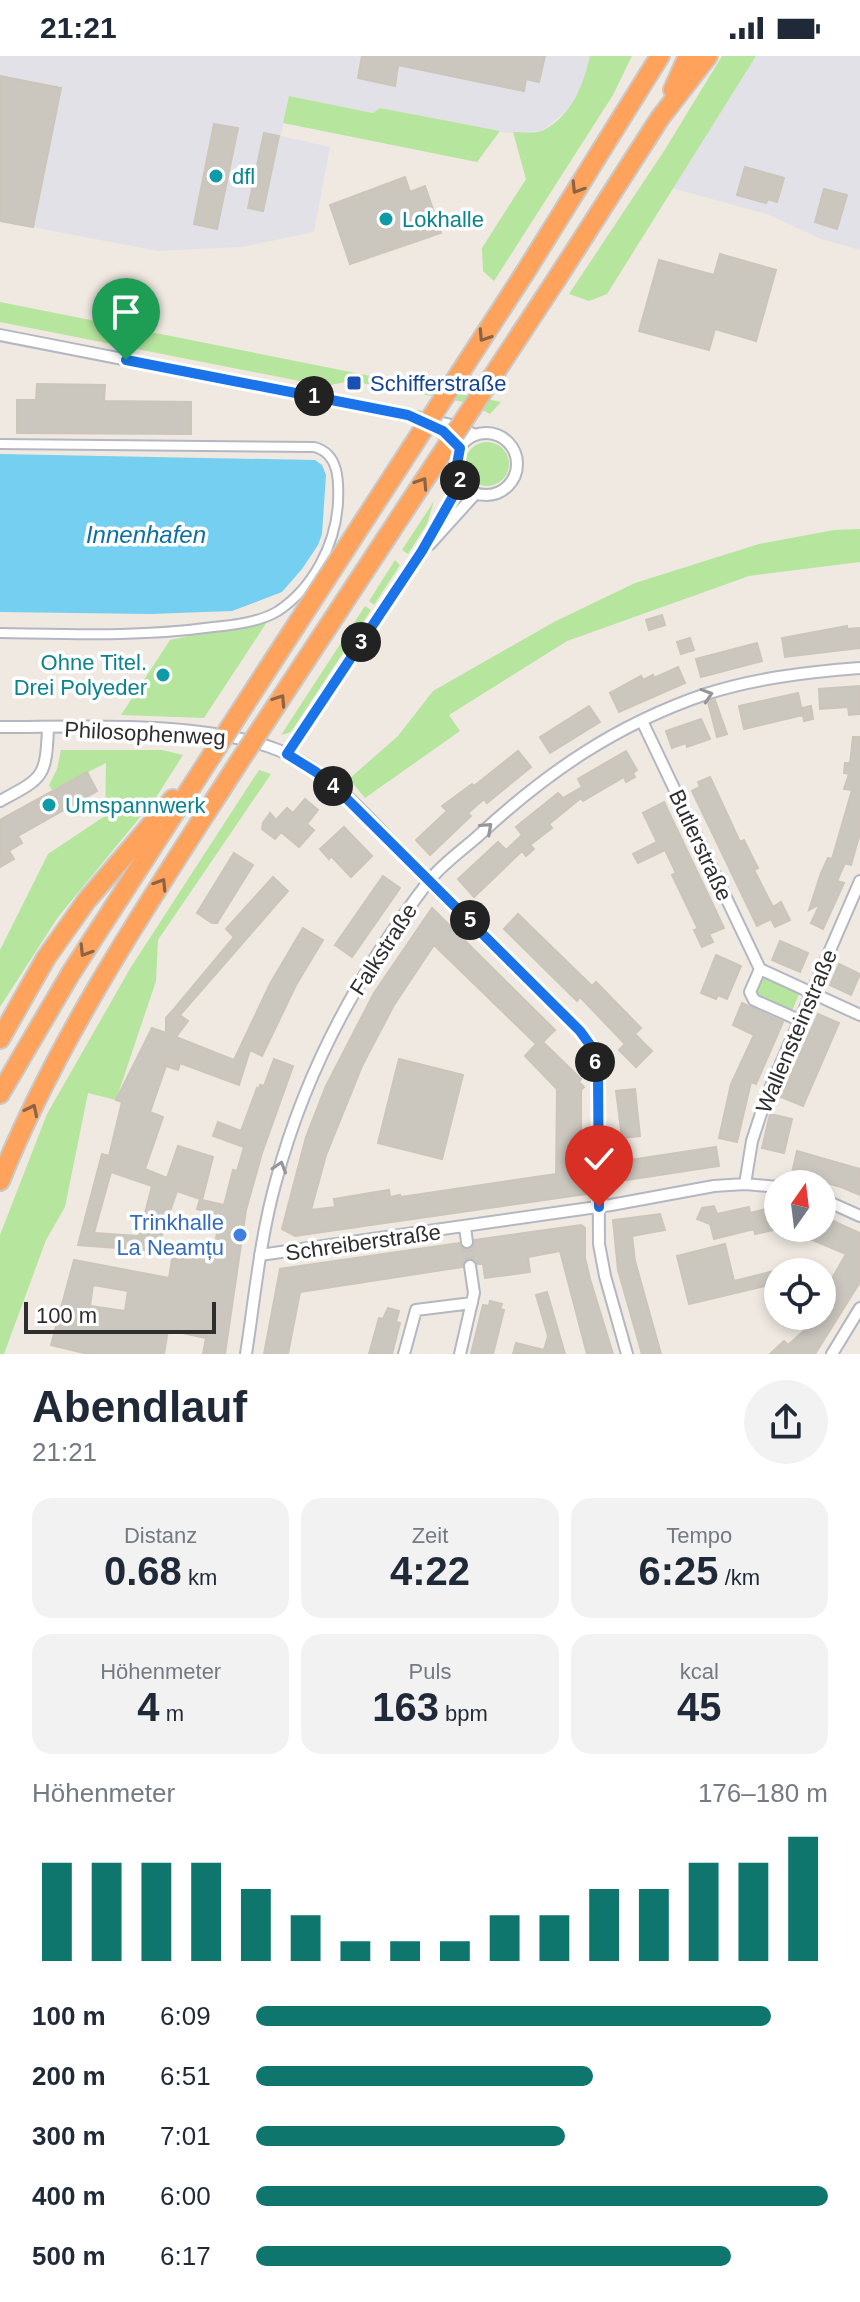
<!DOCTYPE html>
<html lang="de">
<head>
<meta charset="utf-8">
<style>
  :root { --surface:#fff; --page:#f2f2f3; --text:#1f2937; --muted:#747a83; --accent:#0f766e }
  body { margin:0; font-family:Helvetica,sans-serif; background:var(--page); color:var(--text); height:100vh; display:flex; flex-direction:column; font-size:30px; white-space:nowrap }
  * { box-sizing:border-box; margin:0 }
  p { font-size:26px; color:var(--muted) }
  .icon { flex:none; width:44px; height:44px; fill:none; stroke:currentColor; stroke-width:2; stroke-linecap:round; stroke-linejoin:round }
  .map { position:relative; height:1298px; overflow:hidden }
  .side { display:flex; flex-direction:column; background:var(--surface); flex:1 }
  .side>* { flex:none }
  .needle { width:52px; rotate:14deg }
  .tools { position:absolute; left:764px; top:1114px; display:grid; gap:16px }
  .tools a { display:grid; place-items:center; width:72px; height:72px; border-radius:50%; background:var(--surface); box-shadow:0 4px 12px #0003; font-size:40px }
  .scale { position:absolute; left:24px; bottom:20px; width:192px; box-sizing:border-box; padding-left:8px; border:4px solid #2e2e2e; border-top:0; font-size:22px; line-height:28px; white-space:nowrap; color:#2e2e2e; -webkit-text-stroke:6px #fff; paint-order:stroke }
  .pin { position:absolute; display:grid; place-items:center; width:68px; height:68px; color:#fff; margin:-82px -34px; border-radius:50% 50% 50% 0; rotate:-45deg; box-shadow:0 0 8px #0007 }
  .pin .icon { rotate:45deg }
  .km { position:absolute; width:40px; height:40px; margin:-20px; border-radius:50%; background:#222; color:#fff; font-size:22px; line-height:40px; text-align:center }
  .round { display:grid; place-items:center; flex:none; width:84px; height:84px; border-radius:42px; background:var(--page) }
  .overview { display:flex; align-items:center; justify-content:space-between; height:136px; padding:0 32px }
  h1 { font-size:44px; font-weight:600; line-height:60px }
  .stats { display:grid; grid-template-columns:repeat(3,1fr); gap:12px; height:136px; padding:8px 32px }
  .stats div { display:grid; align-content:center; border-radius:20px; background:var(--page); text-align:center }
  .stats b { font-size:40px; font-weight:600 }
  .stats small { font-size:22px; font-weight:400 }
  .stats p { font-size:22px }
  .chart { height:224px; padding:16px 32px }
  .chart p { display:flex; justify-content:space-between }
  .chart svg { width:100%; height:144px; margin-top:8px; stroke:var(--accent); stroke-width:6 }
  ul { padding:0 32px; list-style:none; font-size:26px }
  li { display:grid; grid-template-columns:128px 96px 1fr; align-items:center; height:60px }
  li i { height:20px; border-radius:10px; background:var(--accent) }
  .status { display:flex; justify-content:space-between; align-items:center; height:56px; padding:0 40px; background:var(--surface); direction:ltr }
  .status svg { height:22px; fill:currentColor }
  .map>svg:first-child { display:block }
  .industrial { fill:#e3e1e8 }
  .green { fill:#b6e59e }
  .water { fill:#75cff0 }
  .building { fill:#cbc7bf; stroke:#cbc5ba; stroke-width:2; fill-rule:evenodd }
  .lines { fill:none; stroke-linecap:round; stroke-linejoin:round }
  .minor-tunnel { stroke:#c8c4bd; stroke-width:10; stroke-dasharray:10 5; stroke-linecap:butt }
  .pedestrian-casing { stroke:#b4b7c1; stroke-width:12 }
  .minor-casing { stroke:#b4b7c1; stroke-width:14 }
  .motorway-casing { stroke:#c9c9c9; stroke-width:22 }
  .pedestrian { stroke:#fff; stroke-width:8 }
  .minor { stroke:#fff; stroke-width:10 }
  .motorway { stroke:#ffa35c; stroke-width:18 }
  .motorway-bridge-casing { stroke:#c9c9c9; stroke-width:22; stroke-linecap:butt }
  .motorway-bridge { stroke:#ffa35c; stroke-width:18 }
  .oneway { stroke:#8c6343 }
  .oneway2 { stroke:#969696 }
  .route-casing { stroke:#fff; stroke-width:16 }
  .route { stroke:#1a73e8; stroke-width:10 }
  .culture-dot { fill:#0f9aa8; stroke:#fff; stroke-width:3 }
  .transit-dot { fill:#1a4fb4; stroke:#fff; stroke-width:3 }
  .shop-dot { fill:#3f7fe0; stroke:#fff; stroke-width:3 }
  .labels { text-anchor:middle; stroke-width:7; stroke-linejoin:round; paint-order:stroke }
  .culture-label { font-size:22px; fill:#0d838f; stroke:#fff; text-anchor:start }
  .transit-label { font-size:22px; fill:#164399; stroke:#fff; text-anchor:start }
  .street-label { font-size:22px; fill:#2e2e2e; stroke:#fff }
  .shop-label { font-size:22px; fill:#366cbe; stroke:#fff; text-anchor:end }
  .water-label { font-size:24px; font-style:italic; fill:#0d6fa3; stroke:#fff }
</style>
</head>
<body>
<div class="status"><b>21:21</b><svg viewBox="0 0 49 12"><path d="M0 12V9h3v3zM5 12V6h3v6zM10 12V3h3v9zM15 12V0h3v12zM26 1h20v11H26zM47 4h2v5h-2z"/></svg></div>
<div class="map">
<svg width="860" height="1298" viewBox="0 0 860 1298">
  <rect width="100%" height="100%" fill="#efe9e1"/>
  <path class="industrial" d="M 0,0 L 590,0 L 584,25 L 570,52 L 542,75 L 506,77 L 380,52 L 373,57 L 289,40 L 281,80 L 330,91 L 314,176 L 242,191 L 158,195 L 0,165 Z
    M 756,0 L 860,0 L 860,194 L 821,183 L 769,159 L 672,132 Z"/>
  <path class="green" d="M 590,0 L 632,0 L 613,39 L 494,225 L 483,215 L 482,192 L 526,123 L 513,76 C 522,76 536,78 544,74 C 573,58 583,29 590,0 Z
    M 722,0 L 756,0 L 607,238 L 589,245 L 569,238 L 664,95 Z
    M 289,40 L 373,57 L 380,52 L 500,75 L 477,106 L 283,67 Z
    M 0,246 L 501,346 L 490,358 L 469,347 L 351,325 L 325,330 L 0,266 Z
    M465 408a22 22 0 1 1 44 0a22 22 0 1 1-44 0Z
    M 434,445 L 427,468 L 408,498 L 402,494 Z
    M 860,473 L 860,506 L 749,520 L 567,585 L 449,659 L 460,675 L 365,742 L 349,723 L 398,680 L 433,635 L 554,566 L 635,527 L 759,488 L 834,474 Z
    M 395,504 L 400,509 L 374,549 L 369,545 Z
    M 365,550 L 371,554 L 291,676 L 281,679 Z
    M 269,563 L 204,662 L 121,659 L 170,584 Z
    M 61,694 L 162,694 L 183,699 L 155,743 L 58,861 L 0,951 L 0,894 L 48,798 L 105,760 L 106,707 L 52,734 L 49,729 L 57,713 Z
    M 259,714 L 271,718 L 158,884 L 156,925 L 116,1044 L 88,1037 L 65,1151 L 46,1184 L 4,1298 L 0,1298 L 0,1179 L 47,1058 L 131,911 Z
    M 764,921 L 800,936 L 791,957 L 757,942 L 756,938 Z"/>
  <path class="water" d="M 0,398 L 315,404 L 322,409 L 326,419 L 322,478 L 318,489 L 302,513 L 282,536 L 232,555 L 151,558 L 0,556 Z"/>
  <path class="building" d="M 362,0 L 545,0 L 539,26 L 526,23 L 524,35 L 398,9 L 395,30 L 358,22 Z
    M 0,20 L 61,32 L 33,171 L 0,165 Z
    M 214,68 L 238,72 L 217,173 L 194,168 Z
    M 264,77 L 279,80 L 263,155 L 248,152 Z
    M 745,111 L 784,122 L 777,146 L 768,143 L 766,147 L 737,139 Z
    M 405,121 L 410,136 L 425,130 L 441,177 L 350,208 L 330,149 Z
    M 824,133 L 847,139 L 837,173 L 815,166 Z
    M 720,198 L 776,214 L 756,285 L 715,273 L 709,294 L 639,275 L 659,204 L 714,219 Z
    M 37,328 L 105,329 L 104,345 L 191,346 L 191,378 L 17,377 L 17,344 L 36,344 Z
    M 662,559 L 665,569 L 649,574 L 646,564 Z
    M 847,570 L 847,573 L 860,572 L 860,592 L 785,601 L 782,582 Z
    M 690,582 L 694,594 L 681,598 L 677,586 Z
    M 757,587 L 762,605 L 701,621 L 696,603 Z
    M 678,611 L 685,627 L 619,656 L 610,637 L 641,620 L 643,624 L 653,619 L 654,622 Z
    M 860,630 L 859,658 L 849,659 L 848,651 L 820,653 L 819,633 Z
    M 798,637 L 803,659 L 744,673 L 739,650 Z
    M 715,644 L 727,678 L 717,681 L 708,646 Z
    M 589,650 L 600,666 L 550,697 L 540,681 Z
    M 811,650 L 813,663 L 804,665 L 802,652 Z
    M 701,663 L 710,683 L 687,691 L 686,687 L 672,692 L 666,675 Z
    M 853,681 L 860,681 L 860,777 L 851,809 L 845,807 L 837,825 L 844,827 L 823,873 L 811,867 L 820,848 L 809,854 L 821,817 L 828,802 L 832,803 L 852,734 L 844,733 L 849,718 L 844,717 L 845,707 L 850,707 Z
    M 518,695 L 531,711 L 487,747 L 484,743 L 468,757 L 471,760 L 430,799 L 416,784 L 447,755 L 442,750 L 472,728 L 474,730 Z
    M 626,695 L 637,714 L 633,717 L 635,721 L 626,726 L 624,721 L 583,745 L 581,742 L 549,768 L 552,772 L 530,789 L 534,793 L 526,800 L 522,795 L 474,841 L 458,823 L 498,786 L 506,794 L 522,779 L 516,771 L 558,737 L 563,742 L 582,731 L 578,723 Z
    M 87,716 L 97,735 L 18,780 L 22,787 L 9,795 L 14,803 L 0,811 L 0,764 Z
    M 710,721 L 740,786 L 744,784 L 758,812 L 754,814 L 773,851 L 781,846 L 790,864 L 775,871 L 771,863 L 757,870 L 692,735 L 700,731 L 698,726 Z
    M 305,743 L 318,754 L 307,768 L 314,774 L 299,791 L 281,776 L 275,783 L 262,773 L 263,767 L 270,757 L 276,764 L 287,752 L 293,757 Z
    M 664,746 L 724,872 L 709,878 L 713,886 L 702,891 L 694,874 L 698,873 L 672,819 L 676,817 L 665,794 L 638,807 L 633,798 L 657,786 L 643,757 Z
    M 344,771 L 372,800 L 351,821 L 331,800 L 329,803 L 320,793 Z
    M 234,797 L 253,809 L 217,867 L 212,867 L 197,857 Z
    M 383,820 L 400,832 L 352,901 L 335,889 Z
    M 273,821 L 288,835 L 180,959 L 174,953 L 234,881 L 226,873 Z
    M 432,852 L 555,974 L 543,986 L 581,1023 L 579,1026 L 584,1031 L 581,1034 L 581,1095 L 586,1095 L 587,1138 L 295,1180 L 282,1173 L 306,1081 L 326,1030 L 374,937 ZM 434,889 L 536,988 L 525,1000 L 557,1033 L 556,1118 L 401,1141 L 400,1139 L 390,1141 L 389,1134 L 370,1137 L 334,1143 L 335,1151 L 311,1154 L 326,1099 L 362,1010 L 394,949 Z
    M 518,858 L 592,930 L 596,926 L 641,972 L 635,978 L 652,995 L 636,1011 L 619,994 L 625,988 L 580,941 L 577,945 L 504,873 Z
    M 303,872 L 323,884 L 296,929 L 262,1000 L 250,994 L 239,1029 L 180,1007 L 178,1014 L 166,1010 L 150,1056 L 163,1061 L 145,1113 L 167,1122 L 178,1090 L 213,1101 L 202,1144 L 224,1149 L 233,1114 L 237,1115 L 244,1091 L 213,1080 L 218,1066 L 241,1075 L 257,1032 L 259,1033 L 260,1029 L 264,1030 L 274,1003 L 293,1010 L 262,1097 L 246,1154 L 225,1298 L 203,1298 L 206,1282 L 168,1274 L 164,1298 L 88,1298 L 51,1289 L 74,1204 L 169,1222 L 172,1203 L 212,1201 L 221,1159 L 197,1153 L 200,1143 L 177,1135 L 161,1182 L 143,1182 L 144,1194 L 78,1189 L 102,1098 L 109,1100 L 122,1046 L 116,1044 L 152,972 L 166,977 L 166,962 L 173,954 L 188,965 L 176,981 L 234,1004 L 270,928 ZM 111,1116 L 152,1130 L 139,1180 L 94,1177 ZM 93,1229 L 128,1235 L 125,1255 L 90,1250 Z
    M 780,885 L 808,897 L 800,916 L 772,904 Z
    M 716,899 L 741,910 L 727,943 L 718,939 L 716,943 L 701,937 Z
    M 839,908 L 860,918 L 851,939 L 830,929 Z
    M 742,947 L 783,966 L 756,1028 L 751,1026 L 737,1086 L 719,1082 L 731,1028 L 754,979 L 733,969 Z
    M 818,958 L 839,967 L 803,1050 L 781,1041 Z
    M 399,1003 L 463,1019 L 442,1103 L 378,1087 Z
    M 635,1033 L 640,1080 L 622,1082 L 616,1035 Z
    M 770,1058 L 792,1063 L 784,1097 L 762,1092 Z
    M 716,1091 L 719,1110 L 626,1124 L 623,1105 Z
    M 797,1095 L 860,1113 L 860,1139 L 841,1131 L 792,1117 Z
    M 714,1150 L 717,1158 L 749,1151 L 750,1157 L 778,1150 L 778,1173 L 755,1178 L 754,1173 L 714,1183 L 710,1168 L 697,1163 L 702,1152 Z
    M 660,1158 L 665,1174 L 632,1180 L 635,1205 L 661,1298 L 642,1298 L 618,1214 L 613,1164 Z
    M 822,1160 L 860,1177 L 860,1226 L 815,1298 L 770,1298 L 784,1285 L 788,1289 L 806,1273 L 813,1260 L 822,1260 L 822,1240 L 846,1198 L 810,1183 L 813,1172 L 822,1172 Z
    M 581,1169 L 585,1172 L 585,1202 L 590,1223 L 613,1298 L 587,1298 L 560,1195 L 528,1201 L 530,1216 L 485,1222 L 483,1208 L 478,1208 L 470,1202 L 464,1204 L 462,1211 L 300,1236 L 288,1298 L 264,1298 L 280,1213 L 459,1187 L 463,1193 L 469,1194 L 474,1190 L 475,1184 Z
    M 725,1188 L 734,1225 L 778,1214 L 778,1227 L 689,1248 L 677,1200 Z
    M 547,1236 L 565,1298 L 513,1298 L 516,1287 L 544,1294 L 548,1280 L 536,1239 Z
    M 490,1245 L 502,1248 L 500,1253 L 504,1254 L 493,1298 L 471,1298 L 483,1249 L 489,1250 Z
    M 388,1252 L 399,1255 L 396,1266 L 400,1267 L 392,1298 L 369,1298 L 379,1262 L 383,1263 Z"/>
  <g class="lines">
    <path class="minor-tunnel" d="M 467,1186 L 470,1210"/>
    <defs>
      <path id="pedestrian" d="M 0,388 L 314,391 C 339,397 339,425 338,446 C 336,488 313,532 278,555 C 260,566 234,569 213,571 C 142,581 71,578 0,577"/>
      <path id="minor" d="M 0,279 L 408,359 L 456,370 L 475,379
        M455 408a31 31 0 1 1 62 0a31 31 0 1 1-62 0Z
        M 430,488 L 476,437
        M 642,665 L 760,913 L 860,959
        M 0,671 C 82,671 202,664 278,694 C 332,715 372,767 412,807 C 468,863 524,919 580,975 L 593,993 L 598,1016 L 599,1188 L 605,1220 L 627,1298
        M 287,698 L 422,495 L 461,426
        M 0,745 C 43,722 46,722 48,672
        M 760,913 L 750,936 L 754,944 L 799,964
        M 745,1128 L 752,1085 L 766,1042 L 860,825
        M 822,1143 L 860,1160
        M 465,1171 L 467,1186
        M 260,1199 L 611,1149 L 714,1130 L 745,1128 L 778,1131
        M 246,1298 C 255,1240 260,1182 276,1125 C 305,1016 359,916 428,826 C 441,809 461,795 477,781 C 546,717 615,669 706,638 C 756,622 808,616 860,612
        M 404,1298 L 416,1254 L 472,1247
        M 460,1298 L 474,1237 L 470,1210
        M 832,1298 L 860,1252"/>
      <path id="motorway" d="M 673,34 L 688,0
        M 526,215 L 660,0
        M 558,221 L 660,62 L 708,0
        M 0,983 L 46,902 L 87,844 L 173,743
        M 0,1038 L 71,917 L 212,699
        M 0,1125 C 60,977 151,843 237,709"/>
    </defs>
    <use href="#pedestrian" class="pedestrian-casing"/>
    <use href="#minor" class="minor-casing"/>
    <use href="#motorway" class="motorway-casing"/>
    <use href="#pedestrian" class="pedestrian"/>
    <use href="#minor" class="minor"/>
    <use href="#motorway" class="motorway"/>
    <defs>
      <path id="motorway-bridge" d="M 212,699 L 526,215
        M 237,709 L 558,221"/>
    </defs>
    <use href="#motorway-bridge" class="motorway-bridge-casing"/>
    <use href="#motorway-bridge" class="motorway-bridge"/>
  </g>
  <defs><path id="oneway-chevron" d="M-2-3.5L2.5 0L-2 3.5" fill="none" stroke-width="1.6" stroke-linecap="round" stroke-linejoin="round" transform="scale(2)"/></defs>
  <g class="oneway">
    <use href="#oneway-chevron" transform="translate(577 132) rotate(122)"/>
    <use href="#oneway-chevron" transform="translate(484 280) rotate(123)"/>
    <use href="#oneway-chevron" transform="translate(422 427) rotate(-57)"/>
    <use href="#oneway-chevron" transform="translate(280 644) rotate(-57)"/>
    <use href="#oneway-chevron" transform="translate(161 828) rotate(-58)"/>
    <use href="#oneway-chevron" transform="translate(85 895) rotate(122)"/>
    <use href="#oneway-chevron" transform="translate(32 1054) rotate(-64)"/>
  </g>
  <g class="oneway2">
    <use href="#oneway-chevron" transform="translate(707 639) rotate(-18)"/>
    <use href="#oneway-chevron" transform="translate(487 772) rotate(-42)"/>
    <use href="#oneway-chevron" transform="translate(280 1111) rotate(-73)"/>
  </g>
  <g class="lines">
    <defs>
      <path id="route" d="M 126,304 L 408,359 L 443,375 L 460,392 L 456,414 L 461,426 L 422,495 L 287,698 L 316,716 L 339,735 L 580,975 L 593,993 L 598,1016 L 599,1151"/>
    </defs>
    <use href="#route" class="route-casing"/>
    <use href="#route" class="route"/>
  </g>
  <g class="culture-dot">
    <circle cx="216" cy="120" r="8"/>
    <circle cx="386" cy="163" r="8"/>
    <circle cx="163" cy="619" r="8"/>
    <circle cx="49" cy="749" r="8"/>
  </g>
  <rect class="transit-dot" x="346" y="319" width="16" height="16" rx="4"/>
  <circle class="shop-dot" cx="240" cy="1179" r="8"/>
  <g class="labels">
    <g class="culture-label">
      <text x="232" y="128">dfl</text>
      <text x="402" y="171">Lokhalle</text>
      <text x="147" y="614" text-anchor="end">Ohne Titel.<tspan x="147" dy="25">Drei Polyeder</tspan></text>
      <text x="65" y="757">Umspannwerk</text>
    </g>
    <g class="transit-label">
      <text x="370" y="335">Schifferstraße</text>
    </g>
    <g class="street-label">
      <text transform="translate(145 677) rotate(3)" y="8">Philosophenweg</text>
      <text transform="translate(701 789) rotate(65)" y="8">Butlerstraße</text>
      <text transform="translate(383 893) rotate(-57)" y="8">Falkstraße</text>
      <text transform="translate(796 975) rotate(-67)" y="8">Wallensteinstraße</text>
      <text transform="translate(363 1186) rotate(-8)" y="8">Schreiberstraße</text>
    </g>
    <g class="shop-label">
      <text x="224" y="1174">Trinkhalle<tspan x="224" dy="25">La Neamțu</tspan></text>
    </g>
    <g class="water-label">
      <text x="146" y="487">Innenhafen</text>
    </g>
  </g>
</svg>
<div class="tools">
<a><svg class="needle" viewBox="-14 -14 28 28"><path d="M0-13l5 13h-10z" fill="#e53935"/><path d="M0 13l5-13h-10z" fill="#747a83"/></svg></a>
<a><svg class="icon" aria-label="locate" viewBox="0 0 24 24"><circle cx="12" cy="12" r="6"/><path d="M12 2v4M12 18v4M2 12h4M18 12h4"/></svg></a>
</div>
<div class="scale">100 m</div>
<div class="pin" style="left:126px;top:304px;background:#1e9e55"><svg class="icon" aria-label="arrive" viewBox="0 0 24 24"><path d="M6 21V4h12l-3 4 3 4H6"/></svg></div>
<div class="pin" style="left:599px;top:1151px;background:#d93025"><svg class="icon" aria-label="check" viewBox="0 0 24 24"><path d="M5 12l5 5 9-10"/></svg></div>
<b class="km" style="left:314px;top:340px">1</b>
<b class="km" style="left:460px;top:424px">2</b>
<b class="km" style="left:361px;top:586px">3</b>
<b class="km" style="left:333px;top:730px">4</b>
<b class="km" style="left:470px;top:864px">5</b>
<b class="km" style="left:595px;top:1006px">6</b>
</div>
<section class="side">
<div class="overview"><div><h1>Abendlauf</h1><p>21:21</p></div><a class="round"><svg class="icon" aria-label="share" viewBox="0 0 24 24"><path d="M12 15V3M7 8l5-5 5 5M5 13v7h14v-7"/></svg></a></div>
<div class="stats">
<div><p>Distanz</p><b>0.68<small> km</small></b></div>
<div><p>Zeit</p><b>4:22</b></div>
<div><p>Tempo</p><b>6:25<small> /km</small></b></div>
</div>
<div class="stats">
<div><p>Höhenmeter</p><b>4<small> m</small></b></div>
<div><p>Puls</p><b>163<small> bpm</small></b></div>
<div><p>kcal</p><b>45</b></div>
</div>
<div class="chart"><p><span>Höhenmeter</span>176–180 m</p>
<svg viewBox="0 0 160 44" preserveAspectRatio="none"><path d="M5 44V14M15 44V14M25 44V14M35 44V14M45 44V22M55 44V30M65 44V38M75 44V38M85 44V38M95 44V30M105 44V30M115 44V22M125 44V22M135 44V14M145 44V14M155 44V6"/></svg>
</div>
<ul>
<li><b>100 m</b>6:09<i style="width:90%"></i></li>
<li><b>200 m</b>6:51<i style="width:59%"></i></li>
<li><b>300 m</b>7:01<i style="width:54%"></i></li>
<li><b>400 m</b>6:00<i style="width:100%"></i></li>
<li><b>500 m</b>6:17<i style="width:83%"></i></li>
</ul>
</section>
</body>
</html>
